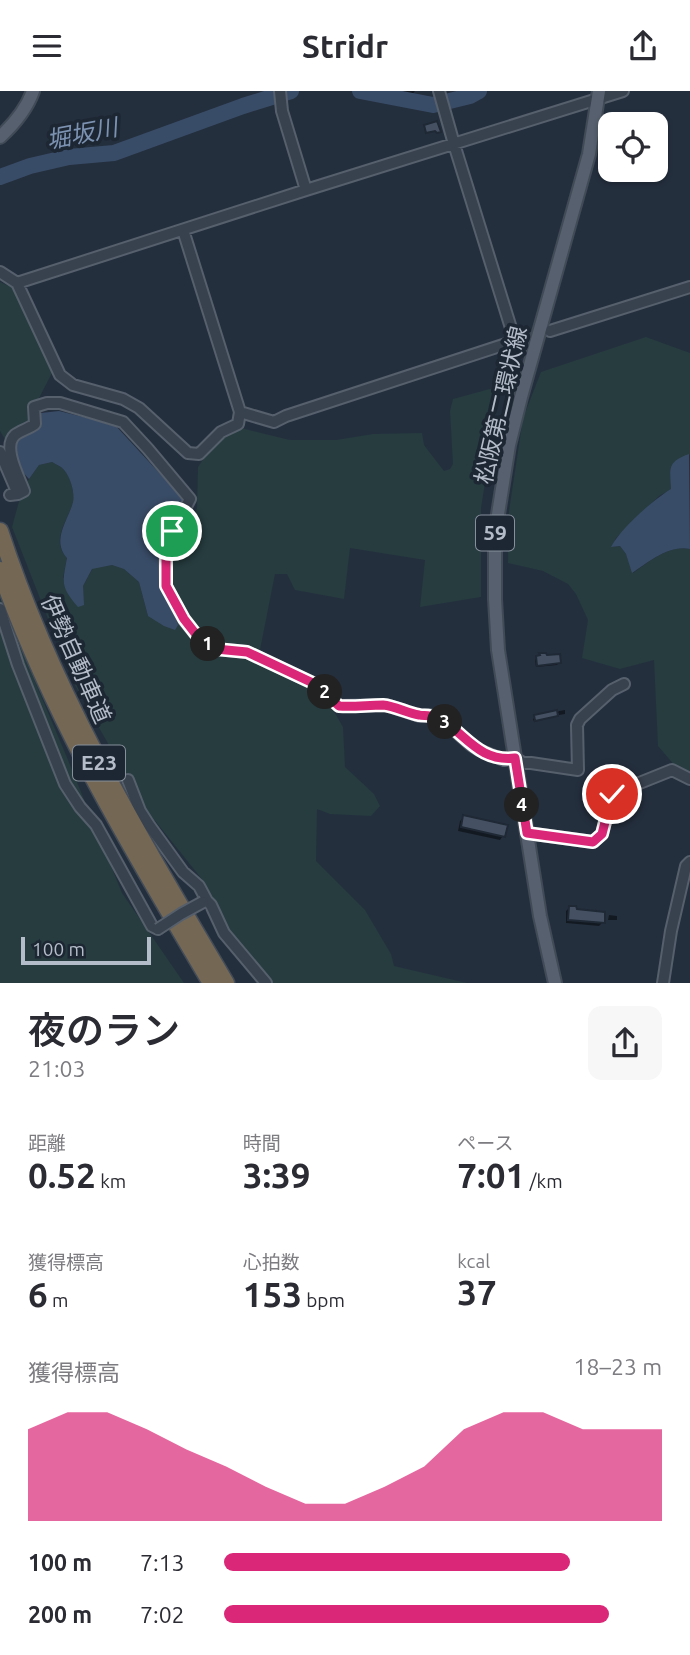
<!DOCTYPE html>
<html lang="ja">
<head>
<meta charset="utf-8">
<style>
  :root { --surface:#fff; --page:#f7f7f7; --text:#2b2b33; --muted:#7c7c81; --accent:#db2777 }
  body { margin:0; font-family:Ubuntu,"Noto Sans JP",sans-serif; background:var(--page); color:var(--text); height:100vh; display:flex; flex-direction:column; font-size:26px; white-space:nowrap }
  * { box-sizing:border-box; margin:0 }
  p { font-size:23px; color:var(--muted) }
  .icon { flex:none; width:38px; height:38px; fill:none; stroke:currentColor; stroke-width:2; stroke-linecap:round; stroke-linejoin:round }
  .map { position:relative; height:892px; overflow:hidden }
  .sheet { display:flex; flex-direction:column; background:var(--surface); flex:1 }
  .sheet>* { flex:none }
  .fabs { position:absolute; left:598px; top:21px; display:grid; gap:14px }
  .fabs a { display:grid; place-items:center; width:70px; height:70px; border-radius:14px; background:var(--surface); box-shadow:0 2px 5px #0004; font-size:35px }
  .scale { position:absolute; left:21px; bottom:18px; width:130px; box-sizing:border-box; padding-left:7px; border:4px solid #b4bcc9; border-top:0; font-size:19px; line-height:24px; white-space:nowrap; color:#b4bcc9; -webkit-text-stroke:5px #1d2633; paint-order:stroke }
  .pin { position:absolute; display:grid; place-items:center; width:60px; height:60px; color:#fff; margin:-30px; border:4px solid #fff; border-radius:50%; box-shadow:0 2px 7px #0007 }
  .km { position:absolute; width:35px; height:35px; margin:-18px; border-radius:50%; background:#222; color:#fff; font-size:19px; line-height:35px; text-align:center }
  .round { display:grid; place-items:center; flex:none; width:74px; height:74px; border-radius:14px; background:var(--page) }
  .summary { display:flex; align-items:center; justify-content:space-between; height:119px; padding:0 28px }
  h1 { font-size:38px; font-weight:600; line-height:52px }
  .figures { display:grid; grid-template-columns:repeat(3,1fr); gap:10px; height:119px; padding:7px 28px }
  .figures div { display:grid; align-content:center }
  .figures b { font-size:35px; font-weight:600 }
  .figures small { font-size:19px; font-weight:400 }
  .figures p { font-size:19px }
  .chart { height:196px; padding:14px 28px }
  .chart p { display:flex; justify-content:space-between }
  .chart svg { width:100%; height:126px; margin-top:7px; fill:var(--accent); opacity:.7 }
  ul { padding:0 28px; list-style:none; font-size:23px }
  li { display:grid; grid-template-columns:112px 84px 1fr; align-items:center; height:52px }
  li i { height:18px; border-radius:9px; background:var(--accent) }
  header { display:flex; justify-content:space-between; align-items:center; height:91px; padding:0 28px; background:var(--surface); font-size:32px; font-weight:600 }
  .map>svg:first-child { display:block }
  .green { fill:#263c3f }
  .water { fill:#394c67 }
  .shadow { fill:#0007 }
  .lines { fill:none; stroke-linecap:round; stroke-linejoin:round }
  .river { stroke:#394c67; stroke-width:16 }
  .building { fill:#455162; stroke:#1f2835; stroke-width:2 }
  .minor-tunnel { stroke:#3a4453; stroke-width:10; stroke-dasharray:10 5; stroke-linecap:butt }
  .minor-casing { stroke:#565f6c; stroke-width:14 }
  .major-casing { stroke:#414a57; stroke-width:16 }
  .highway-casing { stroke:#434c59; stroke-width:19 }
  .minor { stroke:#38414e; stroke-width:10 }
  .major { stroke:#56606e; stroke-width:12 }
  .highway { stroke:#746855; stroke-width:16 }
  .minor-bridge-casing { stroke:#565f6c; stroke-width:14; stroke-linecap:butt }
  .minor-bridge { stroke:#38414e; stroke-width:10 }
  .route-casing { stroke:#fff; stroke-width:14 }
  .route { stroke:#db2777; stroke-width:9 }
  .labels { text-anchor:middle; stroke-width:7; stroke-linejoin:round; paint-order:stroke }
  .shield { fill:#1d2633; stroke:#878f9c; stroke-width:2 }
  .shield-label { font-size:21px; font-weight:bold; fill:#b4bcc9 }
  .street-label { font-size:23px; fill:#b4bcc9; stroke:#1d2633 }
  .water-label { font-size:24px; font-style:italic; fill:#7c92b1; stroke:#1d2633 }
</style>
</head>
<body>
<header><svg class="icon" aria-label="menu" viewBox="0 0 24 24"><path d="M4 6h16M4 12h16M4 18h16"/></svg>Stridr<svg class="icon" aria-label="share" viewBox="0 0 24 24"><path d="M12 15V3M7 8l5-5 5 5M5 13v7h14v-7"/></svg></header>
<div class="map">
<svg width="690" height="892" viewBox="0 0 690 892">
  <rect width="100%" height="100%" fill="#242f3e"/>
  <path class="green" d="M 0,191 L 18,199 L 53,280 L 38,309 L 36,328 L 9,355 L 0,340 Z
    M 646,246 L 690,262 L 690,363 L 672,398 L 659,405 L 616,447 L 612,456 L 620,455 L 626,463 L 633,482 C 648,471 670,453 690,458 L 690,682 L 676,676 L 658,655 L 654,569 L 620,578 L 582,567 L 588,529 L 576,503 L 568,493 L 543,480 L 508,472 L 509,420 L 523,327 L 541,281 Z
    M 497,296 L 499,305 L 481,417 L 481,506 L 420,516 L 425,469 L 350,457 L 344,508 L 295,499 L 287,483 L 275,483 L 259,564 L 324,603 L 343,636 L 345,676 L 374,703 L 380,715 L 371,725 L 330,723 L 317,718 L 316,770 L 365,819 L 391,863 L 394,875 L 467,892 L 256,892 L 205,792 L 144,716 L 72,589 L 12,436 L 21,403 L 29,388 L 39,374 L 52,371 C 55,373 58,374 61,376 C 70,382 75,401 73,411 C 68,430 50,449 67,467 L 63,487 L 83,495 L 93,477 L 112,474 L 124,478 L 139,491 L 148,525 L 167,505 L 163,453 L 165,439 L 188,437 L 197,417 L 198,376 L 210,358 L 229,340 L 241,337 L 290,349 L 336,349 L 373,343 L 422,342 L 424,354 L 444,380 L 450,378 L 453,373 L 450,320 L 453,308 Z
    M 0,508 L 66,664 L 122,802 L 184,892 L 0,892 Z"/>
  <path class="water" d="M 59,320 L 115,334 L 186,411 L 165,439 L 163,453 L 167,505 L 178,534 L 175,539 L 164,535 L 148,525 L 139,491 L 124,478 L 112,474 L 92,478 L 83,495 L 84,514 L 78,516 C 61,496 62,493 67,467 C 51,449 68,430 73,411 C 75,401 70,383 61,376 C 58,374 55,373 52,371 L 39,374 L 29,388 L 20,378 L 16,358 L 17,350 L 27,340 L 34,341 L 38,333 L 41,322 Z
    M 689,363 L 690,458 C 670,453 648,471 632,482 L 626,463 L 620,455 L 611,456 C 621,437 653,409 671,398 C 670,377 667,371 689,363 Z"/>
  <path class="shadow" d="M 398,0 L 415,0 L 411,5 L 398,5 Z
    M 540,563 L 559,572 L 557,574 L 536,576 L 535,569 Z
    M 565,619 L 565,623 L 559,624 L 559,622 L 554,626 L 534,631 L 533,628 L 535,626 L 556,623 L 559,620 Z
    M 464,726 L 503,745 L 500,749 L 458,740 L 460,730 Z
    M 570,816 L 576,820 L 603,831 L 599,835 L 566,832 L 566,820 Z
    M 609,824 L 617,825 L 617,829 L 608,829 Z"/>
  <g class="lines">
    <path class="river" d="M 360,0 L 433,14 L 470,5 L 479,0
      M 0,86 L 30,75 L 69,66 L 114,62 L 243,15 L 291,0"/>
  </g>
  <path class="building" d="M 437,30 L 441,41 L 437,42 L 435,40 L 426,42 L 424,34 Z
    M 539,562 L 546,562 L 547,564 L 560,563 L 561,572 L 537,575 L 536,565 L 540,564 Z
    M 557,619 L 558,625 L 535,630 L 534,624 Z
    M 463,724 L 508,734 L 505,746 L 461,736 Z
    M 569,815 L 576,815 L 577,818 L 605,821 L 605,832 L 568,829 Z"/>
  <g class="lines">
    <path class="minor-tunnel" d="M 515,250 L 542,243"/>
    <defs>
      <path id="minor" d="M 280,0 L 282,20 L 306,99
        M 0,181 L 17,192 L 60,284 L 73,294 L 123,308 L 139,317 L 188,362 L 199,363 L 221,341 L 238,333 L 240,321 L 183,139
        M 17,192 L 306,99 L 623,0
        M 550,240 L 690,196
        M 240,321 L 274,331 L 286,325 L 515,250 L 454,53 L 439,0
        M 0,361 L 18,403 L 10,404
        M 18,403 L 24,400 C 19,386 2,356 15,344 C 20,340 30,337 35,333 L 34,316 L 47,312 L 60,312 L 123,331 L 148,358 L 190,408 L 176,435 L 172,440 L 165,462 L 166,495 L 184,529 L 198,546 L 216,558 L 247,561 L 315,593 L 339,615 L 386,614 L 420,625 L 429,624 L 445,631 L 471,654 L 479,659 L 504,669 L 515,667 L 523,672 L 531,672 L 578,679 L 577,634 L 580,628 L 612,599 L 624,593
        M 0,518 L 18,574 L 65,693 L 80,716 L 96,734 L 152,835 L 158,838
        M 128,689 L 140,720 L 149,734 L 183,781 L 199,795 L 207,810
        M 527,742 L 593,751 L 602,743 L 612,703 L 672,679 L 690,688
        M 203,811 L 207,810 L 211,814 L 224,842 L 266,892
        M 663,892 L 671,840 L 686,775 L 690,771"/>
      <path id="major" d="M 0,46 C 14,33 27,17 33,0
        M 555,892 L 540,825 L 498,559 L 495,508 L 495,442 L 509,354 L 521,306 L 589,63 L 599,0"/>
      <path id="highway" d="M 0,440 C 53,603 139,745 226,892
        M 0,479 C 52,626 132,759 211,892"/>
    </defs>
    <use href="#minor" class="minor-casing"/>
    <use href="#major" class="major-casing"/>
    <use href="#highway" class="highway-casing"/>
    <use href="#minor" class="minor"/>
    <use href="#major" class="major"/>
    <use href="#highway" class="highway"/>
    <defs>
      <path id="minor-bridge" d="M 158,838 L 181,823 L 203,811"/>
    </defs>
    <use href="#minor-bridge" class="minor-bridge-casing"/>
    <use href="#minor-bridge" class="minor-bridge"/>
  </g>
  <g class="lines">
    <defs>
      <path id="route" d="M 172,440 L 167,451 L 166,461 L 166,495 L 184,528 L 198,546 L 216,558 L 247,561 L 315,593 L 339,615 C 354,616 368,614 383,614 C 395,615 407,622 419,624 C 423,625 426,624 430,625 C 461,632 473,672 515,667 L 527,742 L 593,751 L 602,743 L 612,703"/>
    </defs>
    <use href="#route" class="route-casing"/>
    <use href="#route" class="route"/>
  </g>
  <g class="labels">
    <g class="shield">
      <rect x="476" y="424.5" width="38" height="35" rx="5"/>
      <rect x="73" y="654.5" width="52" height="35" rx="5"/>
    </g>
    <g class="shield-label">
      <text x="495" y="449">59</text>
      <text x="99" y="679">E23</text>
    </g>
    <g class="street-label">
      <text transform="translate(501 314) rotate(-77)" y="8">松阪第二環状線</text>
      <text transform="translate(76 568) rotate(66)" y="8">伊勢自動車道</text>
    </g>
    <g class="water-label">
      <text transform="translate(82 43) rotate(-11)" y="8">堀坂川</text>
    </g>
  </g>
</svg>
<div class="fabs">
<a><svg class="icon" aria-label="locate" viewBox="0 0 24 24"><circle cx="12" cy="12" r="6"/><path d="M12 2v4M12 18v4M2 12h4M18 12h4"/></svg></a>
</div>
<div class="scale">100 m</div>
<div class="pin" style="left:172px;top:440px;background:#1e9e55"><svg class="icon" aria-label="arrive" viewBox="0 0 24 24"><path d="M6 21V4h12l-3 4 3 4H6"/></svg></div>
<div class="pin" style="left:612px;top:703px;background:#d93025"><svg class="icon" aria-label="check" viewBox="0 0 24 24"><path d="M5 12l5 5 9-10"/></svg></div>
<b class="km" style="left:208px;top:553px">1</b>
<b class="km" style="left:325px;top:601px">2</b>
<b class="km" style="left:445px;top:631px">3</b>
<b class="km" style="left:522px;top:714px">4</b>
</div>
<section class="sheet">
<div class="summary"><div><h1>夜のラン</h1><p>21:03</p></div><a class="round"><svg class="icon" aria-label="share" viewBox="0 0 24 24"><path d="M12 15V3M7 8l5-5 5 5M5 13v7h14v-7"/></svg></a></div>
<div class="figures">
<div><p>距離</p><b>0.52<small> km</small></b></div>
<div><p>時間</p><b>3:39</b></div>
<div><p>ペース</p><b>7:01<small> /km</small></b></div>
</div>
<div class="figures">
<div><p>獲得標高</p><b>6<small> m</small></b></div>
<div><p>心拍数</p><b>153<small> bpm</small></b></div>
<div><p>kcal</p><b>37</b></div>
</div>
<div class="chart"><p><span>獲得標高</span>18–23 m</p>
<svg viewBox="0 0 160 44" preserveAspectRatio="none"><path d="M0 44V12L10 6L20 6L30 12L40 19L50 25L60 32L70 38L80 38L90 32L100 25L110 12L120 6L130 6L140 12L150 12L160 12V44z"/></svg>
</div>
<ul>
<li><b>100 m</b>7:13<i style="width:79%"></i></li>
<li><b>200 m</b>7:02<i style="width:88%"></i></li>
</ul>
</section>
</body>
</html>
